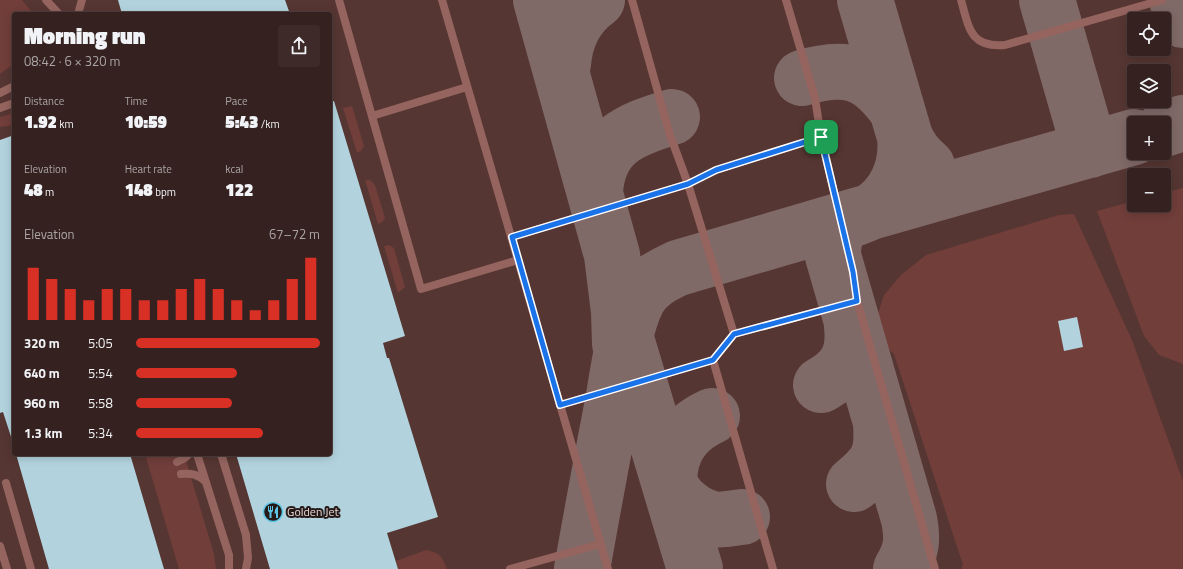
<!DOCTYPE html>
<html lang="en">
<head>
<meta charset="utf-8">
<style>
  :root { --surface:#352220; --page:#3d2a29; --text:#f1f3f6; --muted:#aaa4a5; --line:#4f3f3e; --accent:#d93025 }
  body { margin:0; font-family:"Titillium Web",sans-serif; background:var(--page); color:var(--text); height:100vh; display:flex; flex-direction:column; font-size:15px; white-space:nowrap }
  * { box-sizing:border-box; margin:0 }
  p { font-size:13px; color:var(--muted) }
  .icon { flex:none; width:22px; height:22px; fill:none; stroke:currentColor; stroke-width:2; stroke-linecap:round; stroke-linejoin:round }
  .map { position:relative; flex:1; overflow:hidden }
  .side { position:absolute; left:12px; top:12px; width:320px; height:444px; display:flex; flex-direction:column; background:var(--surface); border-radius:4px; box-shadow:0 2px 10px #0003,0 0 0 1px var(--line) }
  .side>* { flex:none }
  .tools { position:absolute; left:1127px; top:12px; display:grid; gap:8px }
  .tools a { display:grid; place-items:center; width:44px; height:44px; border-radius:4px; background:var(--surface); box-shadow:0 2px 10px #0003,0 0 0 1px var(--line); font-size:20px }
  .pin { position:absolute; display:grid; place-items:center; width:34px; height:34px; color:#fff; margin:-17px; border-radius:8px; box-shadow:0 2px 6px #0006 }
  .round { display:grid; place-items:center; flex:none; width:42px; height:42px; border-radius:4px; background:var(--page) }
  .overview { display:flex; align-items:center; justify-content:space-between; height:68px; padding:0 12px }
  h1 { font-size:22px; font-weight:800; line-height:30px }
  .stats { display:grid; grid-template-columns:repeat(3,1fr); gap:6px; height:68px; padding:4px 12px }
  .stats div { display:grid; align-content:center }
  .stats b { font-size:17px; font-weight:800 }
  .stats small { font-size:11px; font-weight:400 }
  .stats p { font-size:11px }
  .chart { height:112px; padding:8px 12px }
  .chart p { display:flex; justify-content:space-between }
  .chart svg { width:100%; height:72px; margin-top:4px; stroke:var(--accent); stroke-width:6 }
  ul { padding:0 12px; list-style:none; font-size:13px }
  li { display:grid; grid-template-columns:64px 48px 1fr; align-items:center; height:30px }
  li i { height:10px; border-radius:5px; background:var(--accent) }
  .map>svg:first-child { display:block }
  .built { fill:#563632; fill-rule:evenodd }
  .grass { fill:#713e3a }
  .lines { fill:none; stroke-linecap:round; stroke-linejoin:round }
  .taxiway { stroke:#806a68; stroke-width:56 }
  .building { fill:#b2d3de }
  .lane { stroke:#95645f; stroke-width:8 }
  .route-casing { stroke:#fff; stroke-width:8 }
  .route { stroke:#1a73e8; stroke-width:5 }
  .labels { text-anchor:middle; stroke-width:4; stroke-linejoin:round; paint-order:stroke }
  .poi-label { font-size:12px; fill:#e7d7d5; stroke:#251a18; text-anchor:start }
</style>
</head>
<body>
<div class="map">
<svg width="1183" height="569" viewBox="0 0 1183 569">
  <rect width="100%" height="100%" fill="#472e2b"/>
  <path class="built" d="M 22,0 L 1183,0 L 1183,569 L 0,569 L 0,74 L 10,67 L 14,62 L 14,454 L 330,454 L 330,14 L 34,14 ZM 1134,19 L 1164,19 L 1164,49 L 1134,49 ZM 1134,71 L 1164,71 L 1164,101 L 1134,101 ZM 1134,123 L 1164,123 L 1164,153 L 1134,153 ZM 1134,175 L 1164,175 L 1164,205 L 1134,205 Z"/>
  <path class="grass" d="M 0,0 L 22,0 L 34,14 L 14,14 L 14,62 L 10,67 L 0,74 Z
    M 352,106 L 364,146 L 361,151 L 357,153 L 343,108 Z
    M 14,113 L 14,125 L 0,127 L 0,117 Z
    M 365,180 L 370,180 L 375,185 L 385,218 L 382,222 L 378,224 Z
    M 1183,188 L 1183,364 L 1159,355 L 1144,336 L 1097,211 L 1134,201 L 1134,205 L 1164,205 L 1164,193 Z
    M 1074,214 L 1132,340 L 1183,481 L 1183,569 L 961,569 L 963,565 L 894,354 L 875,339 L 873,329 L 884,295 L 901,275 L 926,255 L 1059,215 Z
    M 389,245 L 394,248 L 405,287 L 398,293 L 384,246 Z
    M 145,454 L 184,454 L 214,554 L 216,569 L 179,569 Z
    M 426,550 C 440,553 442,556 447,569 L 398,569 L 396,561 Z"/>
  <g class="lines">
    <path class="taxiway" d="M 541,0 L 612,255 L 619,312 L 620,344
      M 865,0 L 905,137 C 910,149 917,158 927,166
      M 1047,0 L 1090,150
      M 1177,0 L 1183,20
      M 563,64 C 565,38 576,15 597,0
      M 802,78 C 847,64 870,72 897,110
      M 1164,129 L 1183,123
      M 595,192 C 598,142 629,130 672,117
      M 627,342 L 695,569
      M 821,385 C 846,371 855,355 852,326
      M 712,416 C 688,427 674,444 670,469 C 670,474 668,481 670,485 C 672,490 677,496 680,500 C 689,509 700,516 712,519 C 722,521 732,518 742,517
      M 854,484 C 879,464 883,454 881,423
      M 582,569 C 592,513 602,458 613,402 C 618,372 624,326 638,299 C 647,283 661,276 678,268 L 856,216 L 1134,137
      M 901,569 C 912,551 913,539 909,519 L 833,256 C 833,246 834,231 843,224 C 850,219 860,217 868,213 C 896,198 908,166 905,137"/>
  </g>
  <path class="building" d="M 118,0 L 285,0 L 290,14 L 122,14 Z
    M 334,101 L 405,336 L 383,343 L 387,358 L 389,358 L 438,517 L 387,533 L 398,569 L 270,569 L 236,454 L 330,454 L 330,102 Z
    M 14,135 L 14,446 L 3,412 L 0,413 L 0,140 Z
    M 1077,317 L 1083,347 L 1064,351 L 1058,321 Z
    M 16,454 L 130,454 L 164,569 L 49,569 Z"/>
  <g class="lines">
    <path class="lane" d="M 46,0 L 59,14
      M 339,0 L 421,289 L 518,260
      M 442,0 L 608,569
      M 632,0 L 670,135 L 688,184 L 716,170 L 821,137
      M 786,0 L 815,98 L 821,137 L 853,272 L 857,301 L 935,569
      M 961,0 C 969,28 970,48 1005,45 L 1162,0
      M 78,14 L 82,0
      M 0,93 L 14,86
      M 0,108 L 14,103
      M 372,116 L 467,87
      M 512,237 L 688,184 L 734,334
      M 713,360 L 773,569
      M 560,405 L 713,360 L 734,334 L 857,301
      M 197,454 L 229,555 L 229,569
      M 221,454 L 246,535 L 248,558 L 246,569
      M 177,462 L 185,458 L 189,454
      M 181,474 C 191,473 198,474 206,482
      M 6,483 L 31,569
      M 0,546 L 7,569
      M 510,569 L 600,544"/>
  </g>
  <g class="lines">
    <defs>
      <path id="route" d="M 821,137 L 853,272 L 857,301 L 734,334 L 713,360 L 560,405 L 512,237 L 688,184 L 716,170 Z"/>
    </defs>
    <use href="#route" class="route-casing"/>
    <use href="#route" class="route"/>
  </g>
  <defs>
    <symbol id="restaurant-ring" viewBox="-11 -11 22 22"><circle r="9.5" fill="#251a18" stroke="#5cc7e8" stroke-width="1.5"/><path d="M-5-6h1v4h1v-4h1v4h1v-4h1v5L-1.5 .5V6h-2V.5L-5-1ZM5-6V6H3V1.5H1.5Q1.5-4 5-6Z" fill="#5cc7e8"/></symbol>
  </defs>
  <g fill-rule="evenodd">
    <use href="#restaurant-ring" x="262" y="501" width="22" height="22"/>
  </g>
  <g class="labels">
    <g class="poi-label">
      <text x="287" y="516">Golden Jet</text>
    </g>
  </g>
</svg>
<div class="tools">
<a><svg class="icon" aria-label="locate" viewBox="0 0 24 24"><circle cx="12" cy="12" r="6"/><path d="M12 2v4M12 18v4M2 12h4M18 12h4"/></svg></a>
<a><svg class="icon" aria-label="layers" viewBox="0 0 24 24"><path d="M12 4l9 5-9 5-9-5zM3 14l9 5 9-5"/></svg></a>
<a>+</a>
<a>−</a>
</div>
<div class="pin" style="left:821px;top:137px;background:#1e9e55"><svg class="icon" aria-label="arrive" viewBox="0 0 24 24"><path d="M6 21V4h12l-3 4 3 4H6"/></svg></div>
<section class="side">
<div class="overview"><div><h1>Morning run</h1><p>08:42 · 6 × 320 m</p></div><a class="round"><svg class="icon" aria-label="share" viewBox="0 0 24 24"><path d="M12 15V3M7 8l5-5 5 5M5 13v7h14v-7"/></svg></a></div>
<div class="stats">
<div><p>Distance</p><b>1.92<small> km</small></b></div>
<div><p>Time</p><b>10:59</b></div>
<div><p>Pace</p><b>5:43<small> /km</small></b></div>
</div>
<div class="stats">
<div><p>Elevation</p><b>48<small> m</small></b></div>
<div><p>Heart rate</p><b>148<small> bpm</small></b></div>
<div><p>kcal</p><b>122</b></div>
</div>
<div class="chart"><p><span>Elevation</span>67–72 m</p>
<svg viewBox="0 0 160 44" preserveAspectRatio="none"><path d="M5 44V12M15 44V19M25 44V25M35 44V32M45 44V25M55 44V25M65 44V32M75 44V32M85 44V25M95 44V19M105 44V25M115 44V32M125 44V38M135 44V32M145 44V19M155 44V6"/></svg>
</div>
<ul>
<li><b>320 m</b>5:05<i style="width:100%"></i></li>
<li><b>640 m</b>5:54<i style="width:55%"></i></li>
<li><b>960 m</b>5:58<i style="width:52%"></i></li>
<li><b>1.3 km</b>5:34<i style="width:69%"></i></li>
</ul>
</section>
</div>
</body>
</html>
